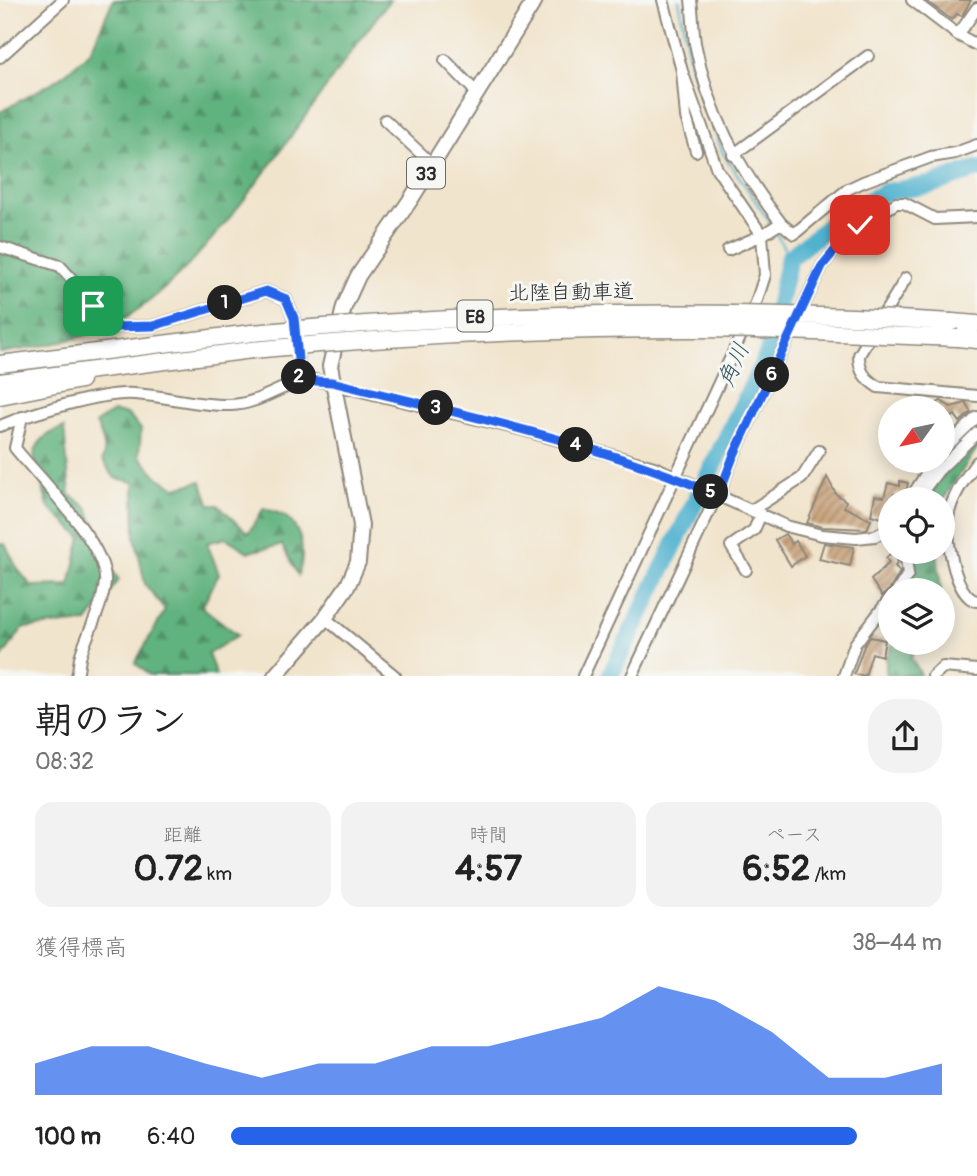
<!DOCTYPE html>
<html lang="ja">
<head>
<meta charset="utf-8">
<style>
  :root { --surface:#fff; --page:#f2f2f2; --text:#222; --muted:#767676; --accent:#2563eb }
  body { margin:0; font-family:Pangolin,"Klee One",sans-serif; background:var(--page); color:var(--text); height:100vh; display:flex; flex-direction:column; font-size:26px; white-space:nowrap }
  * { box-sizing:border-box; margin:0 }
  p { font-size:23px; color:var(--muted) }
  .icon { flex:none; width:38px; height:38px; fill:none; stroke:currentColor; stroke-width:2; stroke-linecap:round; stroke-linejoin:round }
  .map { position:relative; height:676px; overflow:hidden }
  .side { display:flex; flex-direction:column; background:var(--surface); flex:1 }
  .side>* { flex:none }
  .needle { width:46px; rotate:237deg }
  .tools { position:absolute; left:878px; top:396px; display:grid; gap:14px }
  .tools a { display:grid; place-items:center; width:77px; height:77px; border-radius:50%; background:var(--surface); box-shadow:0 4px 18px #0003; font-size:35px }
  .pin { position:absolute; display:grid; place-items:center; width:60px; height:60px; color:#fff; margin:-30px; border-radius:14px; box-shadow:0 4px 10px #0006 }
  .km { position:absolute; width:35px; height:35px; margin:-18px; border-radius:50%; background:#222; color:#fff; font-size:19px; line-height:35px; text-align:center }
  .round { display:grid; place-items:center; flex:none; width:74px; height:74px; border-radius:28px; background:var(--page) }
  .head { display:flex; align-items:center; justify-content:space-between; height:119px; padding:0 35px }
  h1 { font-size:38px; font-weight:800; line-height:52px }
  .metrics { display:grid; grid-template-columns:repeat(3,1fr); gap:10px; height:119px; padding:7px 35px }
  .metrics div { display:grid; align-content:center; border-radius:18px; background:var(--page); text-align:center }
  .metrics b { font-size:35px; font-weight:800 }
  .metrics small { font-size:19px; font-weight:400 }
  .metrics p { font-size:19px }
  .chart { height:196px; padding:14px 35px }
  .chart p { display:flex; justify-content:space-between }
  .chart svg { width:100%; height:126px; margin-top:7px; fill:var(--accent); opacity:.7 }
  ul { padding:0 35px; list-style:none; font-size:23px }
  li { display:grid; grid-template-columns:112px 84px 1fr; align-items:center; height:52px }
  li i { height:18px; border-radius:9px; background:var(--accent) }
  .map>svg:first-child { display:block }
  .forest { fill:url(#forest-firs); stroke:#466e54; stroke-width:2 }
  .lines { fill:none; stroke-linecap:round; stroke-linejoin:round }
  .stream { stroke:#51b2cf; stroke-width:2.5 }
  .river { stroke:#51b2cf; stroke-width:18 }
  .building { fill:url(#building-hatch) }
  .minor-casing { stroke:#8e887c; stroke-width:14 }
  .major-casing { stroke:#8e887c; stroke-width:18 }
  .highway-casing { stroke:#8e887c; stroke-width:19 }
  .minor { stroke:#fff; stroke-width:10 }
  .major { stroke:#fff; stroke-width:14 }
  .highway { stroke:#fff; stroke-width:16 }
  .highway-bridge-casing { stroke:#8e887c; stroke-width:19; stroke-linecap:butt }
  .highway-bridge { stroke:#fff; stroke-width:16 }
  .route-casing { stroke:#fff; stroke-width:14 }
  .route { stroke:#2563eb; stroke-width:9 }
  .labels { text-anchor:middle; stroke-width:6; stroke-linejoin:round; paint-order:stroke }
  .shield { fill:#f6f6f2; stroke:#686867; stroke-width:2 }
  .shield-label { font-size:19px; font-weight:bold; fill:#2b2b2b }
  .street-label { font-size:21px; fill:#2b2b2b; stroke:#f6f6f2 }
  .water-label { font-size:23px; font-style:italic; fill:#385a64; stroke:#f6f6f2 }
</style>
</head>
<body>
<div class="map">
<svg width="977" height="676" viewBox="0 0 977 676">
  <defs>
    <pattern id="forest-firs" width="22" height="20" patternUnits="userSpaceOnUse" patternTransform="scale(1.75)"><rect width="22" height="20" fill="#61b27e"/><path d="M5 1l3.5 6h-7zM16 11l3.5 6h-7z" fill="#509167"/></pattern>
    <pattern id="building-hatch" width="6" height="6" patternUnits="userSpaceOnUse" patternTransform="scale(1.75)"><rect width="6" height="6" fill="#caa680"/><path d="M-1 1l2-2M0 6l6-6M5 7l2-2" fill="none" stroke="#a48769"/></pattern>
  </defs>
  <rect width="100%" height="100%" fill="#f6f6f2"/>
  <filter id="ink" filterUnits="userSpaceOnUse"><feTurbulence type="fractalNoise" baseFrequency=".0143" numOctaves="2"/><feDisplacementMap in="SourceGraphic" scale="14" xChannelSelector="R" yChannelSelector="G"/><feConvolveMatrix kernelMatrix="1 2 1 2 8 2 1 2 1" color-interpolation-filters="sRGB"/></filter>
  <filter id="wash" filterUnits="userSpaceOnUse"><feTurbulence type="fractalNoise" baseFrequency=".00686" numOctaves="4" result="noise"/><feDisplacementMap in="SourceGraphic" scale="28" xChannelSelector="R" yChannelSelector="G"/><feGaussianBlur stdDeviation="1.57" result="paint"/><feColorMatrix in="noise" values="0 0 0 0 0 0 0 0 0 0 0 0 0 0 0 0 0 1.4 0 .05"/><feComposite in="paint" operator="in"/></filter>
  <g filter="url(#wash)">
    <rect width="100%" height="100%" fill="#f1e4cc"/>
    <path class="forest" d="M 113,0 L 390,0 C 339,66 294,135 243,201 C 207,246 169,293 118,322 C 87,339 35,348 0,353 L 0,112 L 60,78 L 90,52 Z
      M 113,412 L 127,414 L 141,429 L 139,456 L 158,477 L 176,488 L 201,481 L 210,505 L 218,505 L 248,533 L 264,508 C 270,511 281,513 286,517 C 304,531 305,557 298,575 L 282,545 L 248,552 L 226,538 L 207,543 L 219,574 L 202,607 L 238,635 L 208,654 L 216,675 L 150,675 L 135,663 L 165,610 L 145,584 L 135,537 L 134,482 L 115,478 L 102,460 C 108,449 101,435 96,423 Z
      M 64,428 L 70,495 L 88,508 L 108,564 L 119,580 L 87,622 L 23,628 L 0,660 L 0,544 L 5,544 L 18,570 L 32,586 L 70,585 L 81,537 L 48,507 L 34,456 C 37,440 49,432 64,428 Z
      M 977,438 L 977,448 L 943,500 L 927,499 L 938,480 Z
      M 911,551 L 937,551 L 941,590 L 913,590 Z
      M 894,642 L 919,642 L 911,658 L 921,675 L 886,675 L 886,659 Z"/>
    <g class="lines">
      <path class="stream" d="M 679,0 L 690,63 L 723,153 L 771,224
        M 774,229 L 789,258"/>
      <path class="river" d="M 610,676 L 768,353 L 789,258 L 848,211 L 885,192 L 930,185 L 977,169"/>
    </g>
    <g id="blocks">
      <path class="building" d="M 925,0 L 971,0 L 962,16 L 957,14 L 952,20 Z
        M 941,401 L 951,407 L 966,403 L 971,412 L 960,422 L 955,415 L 943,424 L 943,408 L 929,408 Z
        M 827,477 L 836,494 L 846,501 L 844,507 L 871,520 L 867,529 L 823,527 L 807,523 Z
        M 900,481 L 908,483 L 907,488 L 904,493 L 894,494 L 886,519 L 871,515 L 875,496 L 884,497 L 888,483 L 900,486 Z
        M 785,534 L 792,544 L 796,541 L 805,556 L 791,566 L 775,540 Z
        M 824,543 L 854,547 L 850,566 L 819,559 Z
        M 892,552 L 898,561 L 895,566 L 900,572 L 890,589 L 882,596 L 871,580 L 889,563 L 886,558 Z
        M 870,637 L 885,640 L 882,656 L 872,653 L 865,676 L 854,674 L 864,646 Z"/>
    </g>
  </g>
  <g filter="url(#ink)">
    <use href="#blocks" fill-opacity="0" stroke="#8e887c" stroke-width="2"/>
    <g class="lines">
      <defs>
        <path id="minor" d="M 663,0 L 682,71
          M 691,0 C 693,14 693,29 695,43 C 708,113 738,167 781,223
          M 912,0 L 958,35
          M 977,8 L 958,35 L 977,45
          M 0,57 L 63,0
          M 445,60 L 476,92
          M 385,120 L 432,164
          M 696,151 L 686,117 L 682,71 L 717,169 L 762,235 L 781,223 L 794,234 L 848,189 L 863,182 L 931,157 L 955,153 L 977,145
          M 733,155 L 868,56
          M 0,247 L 60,266 L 115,327 L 153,326 L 266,291 L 286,299 L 294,318 L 300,381
          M 906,278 L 859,355 C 859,371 864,378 878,387 L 977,396
          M 22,417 L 15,448 C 38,477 108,545 105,582 C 102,608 89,630 81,654 C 79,661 79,669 77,676
          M 0,426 C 29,414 104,391 135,394 C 167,396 198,406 231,405 C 261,404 283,383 311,379 L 523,430 L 654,467 L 786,526 L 822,535 L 856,538 L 875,536 L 891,528
          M 943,450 L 977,417
          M 977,462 C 966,477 955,492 950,509 C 943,529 954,598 977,601
          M 910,499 L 935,460
          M 917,499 L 938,471 L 977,433
          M 752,510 L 802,478 L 819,451
          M 746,570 L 731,546 L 754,530 L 761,514
          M 898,590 L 908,574 L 905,551
          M 325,618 L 395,676
          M 583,676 L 756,303 L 765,275 L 762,235 L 728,250
          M 632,676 L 715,499 L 722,497 L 722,486 L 733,457 L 822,266 L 845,238 L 896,203 L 904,203 L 935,219 L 977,217
          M 844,676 L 855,644 L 891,597
          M 933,676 L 943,667 L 977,670"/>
        <path id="major" d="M 275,676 L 325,618 L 348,585 L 358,562 L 361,525 L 330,366 L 344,307 L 358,276 L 411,199 L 535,0"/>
        <path id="highway" d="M 952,322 L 977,324
          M 958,338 L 977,340
          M 0,364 L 252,333
          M 0,382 L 252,350
          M 0,396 L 81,380"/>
      </defs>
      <use href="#minor" class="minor-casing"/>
      <use href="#major" class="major-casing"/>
      <use href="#highway" class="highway-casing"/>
      <use href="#minor" class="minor"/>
      <use href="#major" class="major"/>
      <use href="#highway" class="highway"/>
      <defs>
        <path id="highway-bridge" d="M 252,333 C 488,311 717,308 952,322
          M 252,350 C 399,336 545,329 692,329 C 781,329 869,335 958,338"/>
      </defs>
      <use href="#highway-bridge" class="highway-bridge-casing"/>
      <use href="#highway-bridge" class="highway-bridge"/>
    </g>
  </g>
  <g class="lines" filter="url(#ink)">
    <defs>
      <path id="route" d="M 93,306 L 114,327 L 153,326 L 266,291 L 286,299 L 294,318 L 300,380 L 332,382 C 464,415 597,442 722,497 L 722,486 L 733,457 L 822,266 L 845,238 L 860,225"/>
    </defs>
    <use href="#route" class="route-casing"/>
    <use href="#route" class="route"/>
  </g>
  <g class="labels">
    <g class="shield">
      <rect x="407" y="157.5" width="38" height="31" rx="5"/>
      <rect x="457.5" y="300.5" width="35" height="31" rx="5"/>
    </g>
    <g class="shield-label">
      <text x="426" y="180">33</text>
      <text x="475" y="323">E8</text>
    </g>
    <g class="street-label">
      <text transform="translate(571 292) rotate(-1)" y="7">北陸自動車道</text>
    </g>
    <g class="water-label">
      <text transform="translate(733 365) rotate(-66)" y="8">角川</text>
    </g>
  </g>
</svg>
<div class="tools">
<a><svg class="needle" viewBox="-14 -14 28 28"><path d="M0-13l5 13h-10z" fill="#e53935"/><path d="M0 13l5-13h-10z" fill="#767676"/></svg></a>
<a><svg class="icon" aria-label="locate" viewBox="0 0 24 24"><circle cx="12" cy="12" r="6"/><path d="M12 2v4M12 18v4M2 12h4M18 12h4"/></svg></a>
<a><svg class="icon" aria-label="layers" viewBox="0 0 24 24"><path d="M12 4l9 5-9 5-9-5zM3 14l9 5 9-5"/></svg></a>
</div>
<div class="pin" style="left:93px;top:306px;background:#1e9e55"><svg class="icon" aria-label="arrive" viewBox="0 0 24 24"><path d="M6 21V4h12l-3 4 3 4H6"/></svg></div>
<div class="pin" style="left:860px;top:225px;background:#d93025"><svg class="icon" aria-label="check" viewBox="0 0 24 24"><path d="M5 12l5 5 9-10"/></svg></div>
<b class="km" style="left:225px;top:303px">1</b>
<b class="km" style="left:299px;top:377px">2</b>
<b class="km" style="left:436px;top:408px">3</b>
<b class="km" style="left:576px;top:445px">4</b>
<b class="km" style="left:711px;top:492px">5</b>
<b class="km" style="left:772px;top:375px">6</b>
</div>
<section class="side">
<div class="head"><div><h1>朝のラン</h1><p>08:32</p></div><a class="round"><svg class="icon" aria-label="share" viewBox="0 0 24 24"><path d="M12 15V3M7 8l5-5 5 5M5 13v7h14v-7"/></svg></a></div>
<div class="metrics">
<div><p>距離</p><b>0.72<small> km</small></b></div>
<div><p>時間</p><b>4:57</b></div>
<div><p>ペース</p><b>6:52<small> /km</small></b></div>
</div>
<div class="chart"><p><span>獲得標高</span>38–44 m</p>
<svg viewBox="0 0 160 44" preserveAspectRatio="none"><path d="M0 44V33L10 27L20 27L30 33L40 38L50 33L60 33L70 27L80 27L90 22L100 17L110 6L120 11L130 22L140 38L150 38L160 33V44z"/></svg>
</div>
<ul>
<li><b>100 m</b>6:40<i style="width:88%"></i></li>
</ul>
</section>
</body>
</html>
